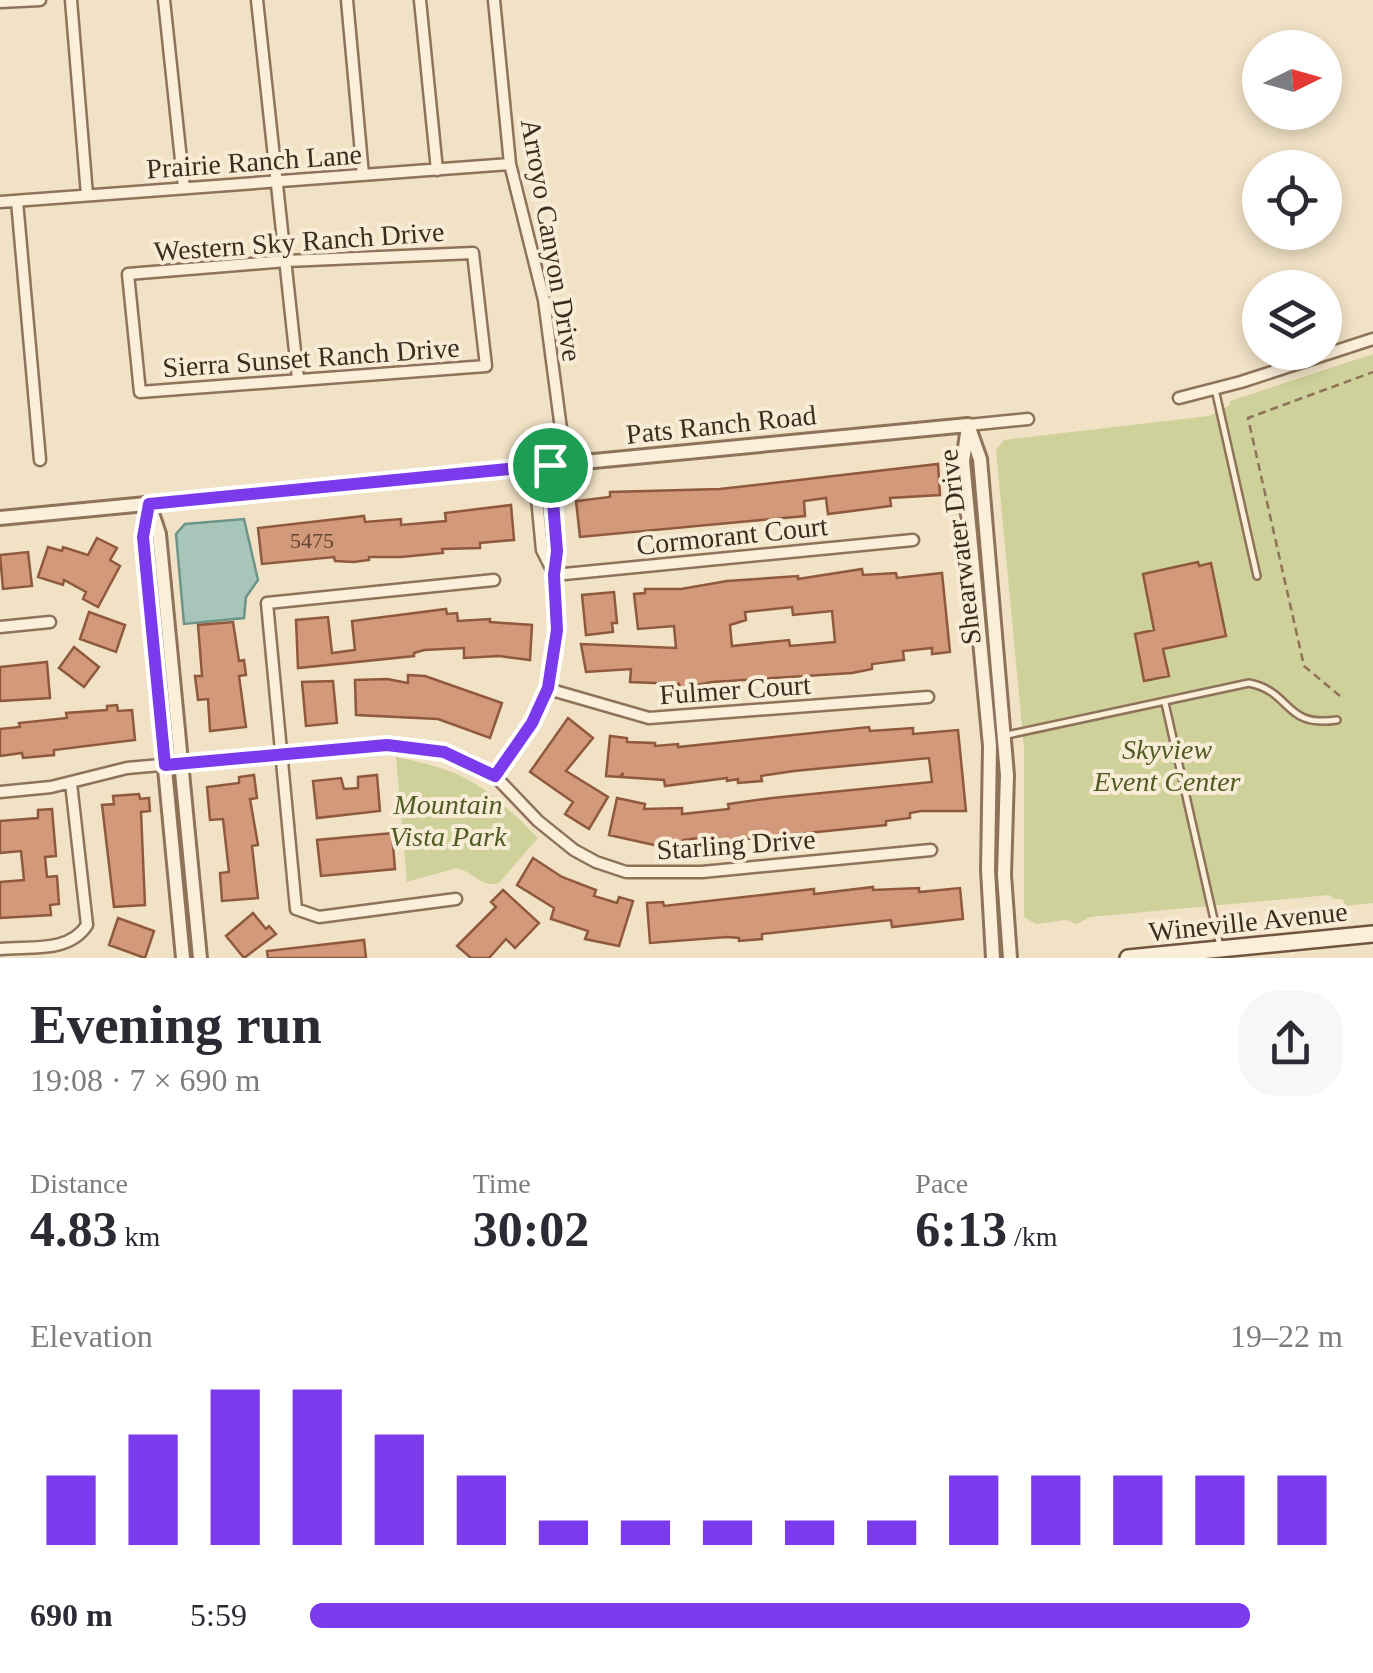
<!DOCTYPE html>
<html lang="en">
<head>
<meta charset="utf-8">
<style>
  :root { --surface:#fff; --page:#f7f7f7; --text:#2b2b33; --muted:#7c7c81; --accent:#7c3aed }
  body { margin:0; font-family:"Times New Roman",serif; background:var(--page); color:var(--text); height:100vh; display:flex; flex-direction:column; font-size:38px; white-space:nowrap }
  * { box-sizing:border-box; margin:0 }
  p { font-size:32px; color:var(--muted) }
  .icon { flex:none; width:55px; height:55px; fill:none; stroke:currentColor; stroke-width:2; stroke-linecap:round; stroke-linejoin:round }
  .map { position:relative; height:958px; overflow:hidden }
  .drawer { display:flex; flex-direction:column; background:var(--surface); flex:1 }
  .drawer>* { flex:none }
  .needle { width:65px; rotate:85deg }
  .buttons { position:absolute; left:1242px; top:30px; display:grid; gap:20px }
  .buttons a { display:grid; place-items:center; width:100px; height:100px; border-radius:50%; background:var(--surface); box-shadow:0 5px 15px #0003; font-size:50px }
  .pin { position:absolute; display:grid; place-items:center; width:85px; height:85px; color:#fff; margin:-42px; border:5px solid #fff; border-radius:50%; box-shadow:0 2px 10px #0007 }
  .round { display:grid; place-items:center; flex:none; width:105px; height:105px; border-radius:40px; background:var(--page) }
  .summary { display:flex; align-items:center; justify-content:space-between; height:170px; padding:0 30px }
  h1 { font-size:55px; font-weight:600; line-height:75px }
  .stats { display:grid; grid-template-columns:repeat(3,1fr); gap:15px; height:170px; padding:10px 30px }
  .stats div { display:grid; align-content:center }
  .stats b { font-size:50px; font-weight:600 }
  .stats small { font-size:28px; font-weight:400 }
  .stats p { font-size:28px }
  .chart { height:280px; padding:20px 30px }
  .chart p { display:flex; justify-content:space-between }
  .chart svg { width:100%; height:180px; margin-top:10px; stroke:var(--accent); stroke-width:6 }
  ul { padding:0 30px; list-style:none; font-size:32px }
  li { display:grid; grid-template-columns:160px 120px 1fr; align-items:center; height:75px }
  li i { height:25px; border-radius:12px; background:var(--accent) }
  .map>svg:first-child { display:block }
  .green { fill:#ced199 }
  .water { fill:#a8c5ba; stroke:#6d9488; stroke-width:2.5 }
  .building { fill:#d2997a; stroke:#8f593e; stroke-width:2.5; fill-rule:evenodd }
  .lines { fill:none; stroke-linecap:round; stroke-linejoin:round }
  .service-casing { stroke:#8e735a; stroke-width:10 }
  .minor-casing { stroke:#8e735a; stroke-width:15 }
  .tertiary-casing { stroke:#8e735a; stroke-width:18 }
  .secondary-casing { stroke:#70543d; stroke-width:20 }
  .path { stroke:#8e735a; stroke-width:2.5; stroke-dasharray:8 5; stroke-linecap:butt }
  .service { stroke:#fbefda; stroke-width:5 }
  .minor { stroke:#fbefda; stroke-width:10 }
  .tertiary { stroke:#fbefda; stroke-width:12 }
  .secondary { stroke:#fbefda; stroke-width:15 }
  .route-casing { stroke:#fff; stroke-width:20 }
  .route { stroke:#7c3aed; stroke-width:12 }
  .labels { text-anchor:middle; stroke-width:8; stroke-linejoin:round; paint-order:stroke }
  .number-label { font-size:22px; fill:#634736 }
  .street-label { font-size:28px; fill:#3e2c1f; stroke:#f8ecd6 }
  .park-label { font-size:28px; font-style:italic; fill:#515b24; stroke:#f8ecd6 }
</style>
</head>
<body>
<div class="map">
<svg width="1373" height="958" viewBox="0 0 1373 958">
  <rect width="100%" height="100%" fill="#f1e2c6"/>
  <path class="green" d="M 1373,354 L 1373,903 L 1345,906 L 1343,899 L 1333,899 L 1329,895 L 1090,917 L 1077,924 L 1066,920 L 1036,924 L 1024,917 L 1024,748 L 996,450 L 1004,440 L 1209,416 L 1230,405 L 1230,401 Z
    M 396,757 C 468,771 487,787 538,838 L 499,883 C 480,888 473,871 456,868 L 407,882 Z"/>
  <path class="water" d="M 244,519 L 258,580 L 246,597 L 244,618 L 184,624 L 176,534 L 185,524 Z"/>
  <path class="building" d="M 938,464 L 940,495 L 890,498 L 891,506 L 828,514 L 826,498 L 804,501 L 805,516 L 580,537 L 576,501 L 610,497 L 610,492 L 720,489 Z
    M 511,505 L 514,540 L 480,543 L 480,548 L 442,549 L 443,553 L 401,557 L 369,557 L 369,560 L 354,562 L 335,561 L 334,557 L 262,564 L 258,528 L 364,516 L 365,522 L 401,519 L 401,525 L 446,521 L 445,513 Z
    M 97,538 L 117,548 L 110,560 L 120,566 L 98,607 L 83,599 L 86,592 L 64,580 L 63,585 L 38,577 L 48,547 L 62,551 L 63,547 L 88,555 Z
    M 28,552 L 32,586 L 3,589 L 0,555 Z
    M 1198,562 L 1199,566 L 1211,563 L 1226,636 L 1163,649 L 1169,676 L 1144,681 L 1135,634 L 1154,630 L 1143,574 Z
    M 862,569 L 863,575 L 896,573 L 897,578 L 942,573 L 950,652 L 932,654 L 932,648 L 903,651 L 904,660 L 872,664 L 872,669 L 852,673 L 712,682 L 680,688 L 679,684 L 630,682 L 631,669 L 586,672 L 581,644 L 676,648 L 674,626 L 638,629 L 634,594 L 645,593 L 645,589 L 681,589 L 727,581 L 798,576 L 798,579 ZM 792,607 L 793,615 L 832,611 L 835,642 L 790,646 L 789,640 L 732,646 L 730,625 L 746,620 L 745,612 Z
    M 614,592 L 617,623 L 612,623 L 613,632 L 586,635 L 582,595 Z
    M 446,609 L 447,614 L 457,613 L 458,621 L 490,619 L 490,622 L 532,625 L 530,660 L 499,656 L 464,658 L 464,648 L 424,650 L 414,653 L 414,656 L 298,668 L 296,620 L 328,617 L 332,653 L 355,650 L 352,621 Z
    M 89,612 L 125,625 L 116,652 L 80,639 Z
    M 233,622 L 239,661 L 244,660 L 246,675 L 239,676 L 246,727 L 210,731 L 208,699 L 198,700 L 195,676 L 202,676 L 198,625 Z
    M 74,647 L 99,667 L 84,687 L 59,668 Z
    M 47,662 L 50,698 L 0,701 L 0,667 Z
    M 408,675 L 425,676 L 502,703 L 490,738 L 438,719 L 356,715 L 355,680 L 387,679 L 408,683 Z
    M 333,681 L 337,723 L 306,726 L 302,682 Z
    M 117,705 L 118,711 L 132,710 L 135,740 L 54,750 L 54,755 L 23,758 L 22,753 L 0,756 L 0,729 L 20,727 L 19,723 L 67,718 L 66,713 L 107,710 L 107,706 Z
    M 568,718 L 593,738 L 566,771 L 608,797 L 589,829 L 565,814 L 573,802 L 530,772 Z
    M 869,727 L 870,731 L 913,728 L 913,734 L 958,730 L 966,811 L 921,811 L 910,813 L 910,818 L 886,821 L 886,825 L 708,843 L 707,837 L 683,840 L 683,844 L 654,845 L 609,835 L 617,798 L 645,804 L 644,809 L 682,808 L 682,814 L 729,809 L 728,804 L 772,798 L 932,782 L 929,758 L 794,771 L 761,776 L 762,781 L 738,783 L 738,779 L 727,781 L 727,778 L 665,786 L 664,780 L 622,777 L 623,773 L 620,777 L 606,776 L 610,736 L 627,738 L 627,742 L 655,743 L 655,746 L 678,744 L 678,747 Z
    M 254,775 L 257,798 L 250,799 L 258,845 L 252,846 L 258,898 L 222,901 L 220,873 L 229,872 L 223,819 L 210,820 L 207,787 L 239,783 L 239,777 Z
    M 377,775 L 380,811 L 317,818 L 313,781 L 341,778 L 344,789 L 358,788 L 358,777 Z
    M 139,794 L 140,799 L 149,798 L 150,811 L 141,812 L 145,905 L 114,907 L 102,805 L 114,804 L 113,796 Z
    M 52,809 L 56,856 L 45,857 L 47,877 L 57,876 L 59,904 L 50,905 L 51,915 L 0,918 L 0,882 L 24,880 L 21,851 L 0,853 L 0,821 L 38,818 L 38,810 Z
    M 392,833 L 395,869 L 321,876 L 317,840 Z
    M 533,858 L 562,877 L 596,890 L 594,896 L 617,903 L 619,897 L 633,901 L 619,946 L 585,939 L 588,931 L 551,919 L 554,908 L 517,885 Z
    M 873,887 L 873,890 L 919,888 L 919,892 L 960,888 L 963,919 L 892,927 L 891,920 L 762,934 L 762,939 L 739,941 L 739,938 L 727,937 L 650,943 L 647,903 L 663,902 L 664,906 L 814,889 L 814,894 Z
    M 503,890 L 539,923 L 515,948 L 506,939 L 489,958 L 471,958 L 457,946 L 496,907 L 491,902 Z
    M 253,913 L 266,929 L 269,926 L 276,934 L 244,958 L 226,936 Z
    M 118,918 L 154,931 L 145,958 L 109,945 Z
    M 364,940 L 366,958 L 268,958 L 267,951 Z"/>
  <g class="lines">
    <defs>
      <path id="service" d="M 1215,389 L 1257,576
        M 1165,703 L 1220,946
        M 1007,735 L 1249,683 C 1293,692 1283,728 1337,720"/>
      <path id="minor" d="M 71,0 L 87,195
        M 164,0 L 184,188
        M 257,0 L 298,379
        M 347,0 L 363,175
        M 420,0 L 437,170
        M 494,0 L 510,164 L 544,300 L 561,429
        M 0,2 L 40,0
        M 17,201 L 40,460
        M 0,202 L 510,164
        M 473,253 L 486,366 L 140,392 L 128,274 L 286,261 Z
        M 1179,398 L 1241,382 L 1373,339
        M 968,425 L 1028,419
        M 534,467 L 542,550 L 554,574
        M 554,575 L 913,540
        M 0,627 L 50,622
        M 548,689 L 649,718 L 928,697
        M 495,776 L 532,723 L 548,689 L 557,630 L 554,575 L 557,551 L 550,465
        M 0,792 L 51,787 L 127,768 L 387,745 L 444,752 L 469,761 L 495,776 L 538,821 L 574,850 L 596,862 L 626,872 L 702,872 L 931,850
        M 456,899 L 319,917 L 296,909 L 267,603 L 494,580
        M 0,949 C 31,946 69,953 87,925 L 71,783"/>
      <path id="tertiary" d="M 968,425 L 980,459 L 1007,775 L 1004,875 L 1010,958
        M 968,427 L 963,461 L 990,746 L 988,870 L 993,958
        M 149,504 L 159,534 L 200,958
        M 148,506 L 143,537 L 183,958
        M 0,518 L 968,425"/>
      <path id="secondary" d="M 1128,958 L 1373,934"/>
    </defs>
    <use href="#service" class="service-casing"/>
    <use href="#minor" class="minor-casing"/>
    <use href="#tertiary" class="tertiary-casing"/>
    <use href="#secondary" class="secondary-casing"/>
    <path class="path" d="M 1340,696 L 1304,666 L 1248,418 L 1373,372"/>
    <use href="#service" class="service"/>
    <use href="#minor" class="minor"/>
    <use href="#tertiary" class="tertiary"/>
    <use href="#secondary" class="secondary"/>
  </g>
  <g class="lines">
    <defs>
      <path id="route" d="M 550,465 L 557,551 L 554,575 L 557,630 L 548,688 L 532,723 L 495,776 L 444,752 L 387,745 L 165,765 L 143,537 L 149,504 Z"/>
    </defs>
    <use href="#route" class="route-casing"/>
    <use href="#route" class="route"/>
  </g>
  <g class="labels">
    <g class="number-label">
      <text x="312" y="548">5475</text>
    </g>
    <g class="street-label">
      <text transform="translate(254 161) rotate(-4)" y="10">Prairie Ranch Lane</text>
      <text transform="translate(552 240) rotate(80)" y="10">Arroyo Canyon Drive</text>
      <text transform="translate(299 241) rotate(-4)" y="10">Western Sky Ranch Drive</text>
      <text transform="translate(311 357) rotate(-4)" y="10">Sierra Sunset Ranch Drive</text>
      <text transform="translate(721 424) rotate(-6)" y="10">Pats Ranch Road</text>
      <text transform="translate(732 535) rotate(-6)" y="10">Cormorant Court</text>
      <text transform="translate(959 547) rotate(-97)" y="10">Shearwater Drive</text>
      <text transform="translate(735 689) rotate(-4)" y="10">Fulmer Court</text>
      <text transform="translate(736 844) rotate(-4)" y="10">Starling Drive</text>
      <text transform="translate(1248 921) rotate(-6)" y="10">Wineville Avenue</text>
    </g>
    <g class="park-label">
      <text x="1167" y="759">Skyview<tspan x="1167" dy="32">Event Center</tspan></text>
      <text x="448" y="814">Mountain<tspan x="448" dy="32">Vista Park</tspan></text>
    </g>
  </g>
</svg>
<div class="buttons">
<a><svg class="needle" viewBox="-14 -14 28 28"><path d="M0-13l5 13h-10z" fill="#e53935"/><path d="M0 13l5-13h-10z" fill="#7c7c81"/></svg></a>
<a><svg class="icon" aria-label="locate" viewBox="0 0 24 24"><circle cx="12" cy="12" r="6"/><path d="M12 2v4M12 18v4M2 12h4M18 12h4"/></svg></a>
<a><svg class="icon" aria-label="layers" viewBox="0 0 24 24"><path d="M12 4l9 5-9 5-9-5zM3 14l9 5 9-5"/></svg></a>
</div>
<div class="pin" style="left:550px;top:465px;background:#1e9e55"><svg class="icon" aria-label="arrive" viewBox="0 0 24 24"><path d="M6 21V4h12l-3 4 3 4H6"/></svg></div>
</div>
<section class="drawer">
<div class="summary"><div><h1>Evening run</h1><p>19:08 · 7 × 690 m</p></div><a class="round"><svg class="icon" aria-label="share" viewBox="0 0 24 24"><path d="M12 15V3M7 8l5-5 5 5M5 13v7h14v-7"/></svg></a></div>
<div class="stats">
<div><p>Distance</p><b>4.83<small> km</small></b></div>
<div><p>Time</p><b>30:02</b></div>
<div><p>Pace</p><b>6:13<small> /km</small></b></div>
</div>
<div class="chart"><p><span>Elevation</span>19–22 m</p>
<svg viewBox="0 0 160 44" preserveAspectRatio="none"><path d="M5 44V27M15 44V17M25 44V6M35 44V6M45 44V17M55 44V27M65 44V38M75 44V38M85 44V38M95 44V38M105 44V38M115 44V27M125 44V27M135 44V27M145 44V27M155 44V27"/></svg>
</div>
<ul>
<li><b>690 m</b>5:59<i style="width:91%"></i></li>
</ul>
</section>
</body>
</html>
